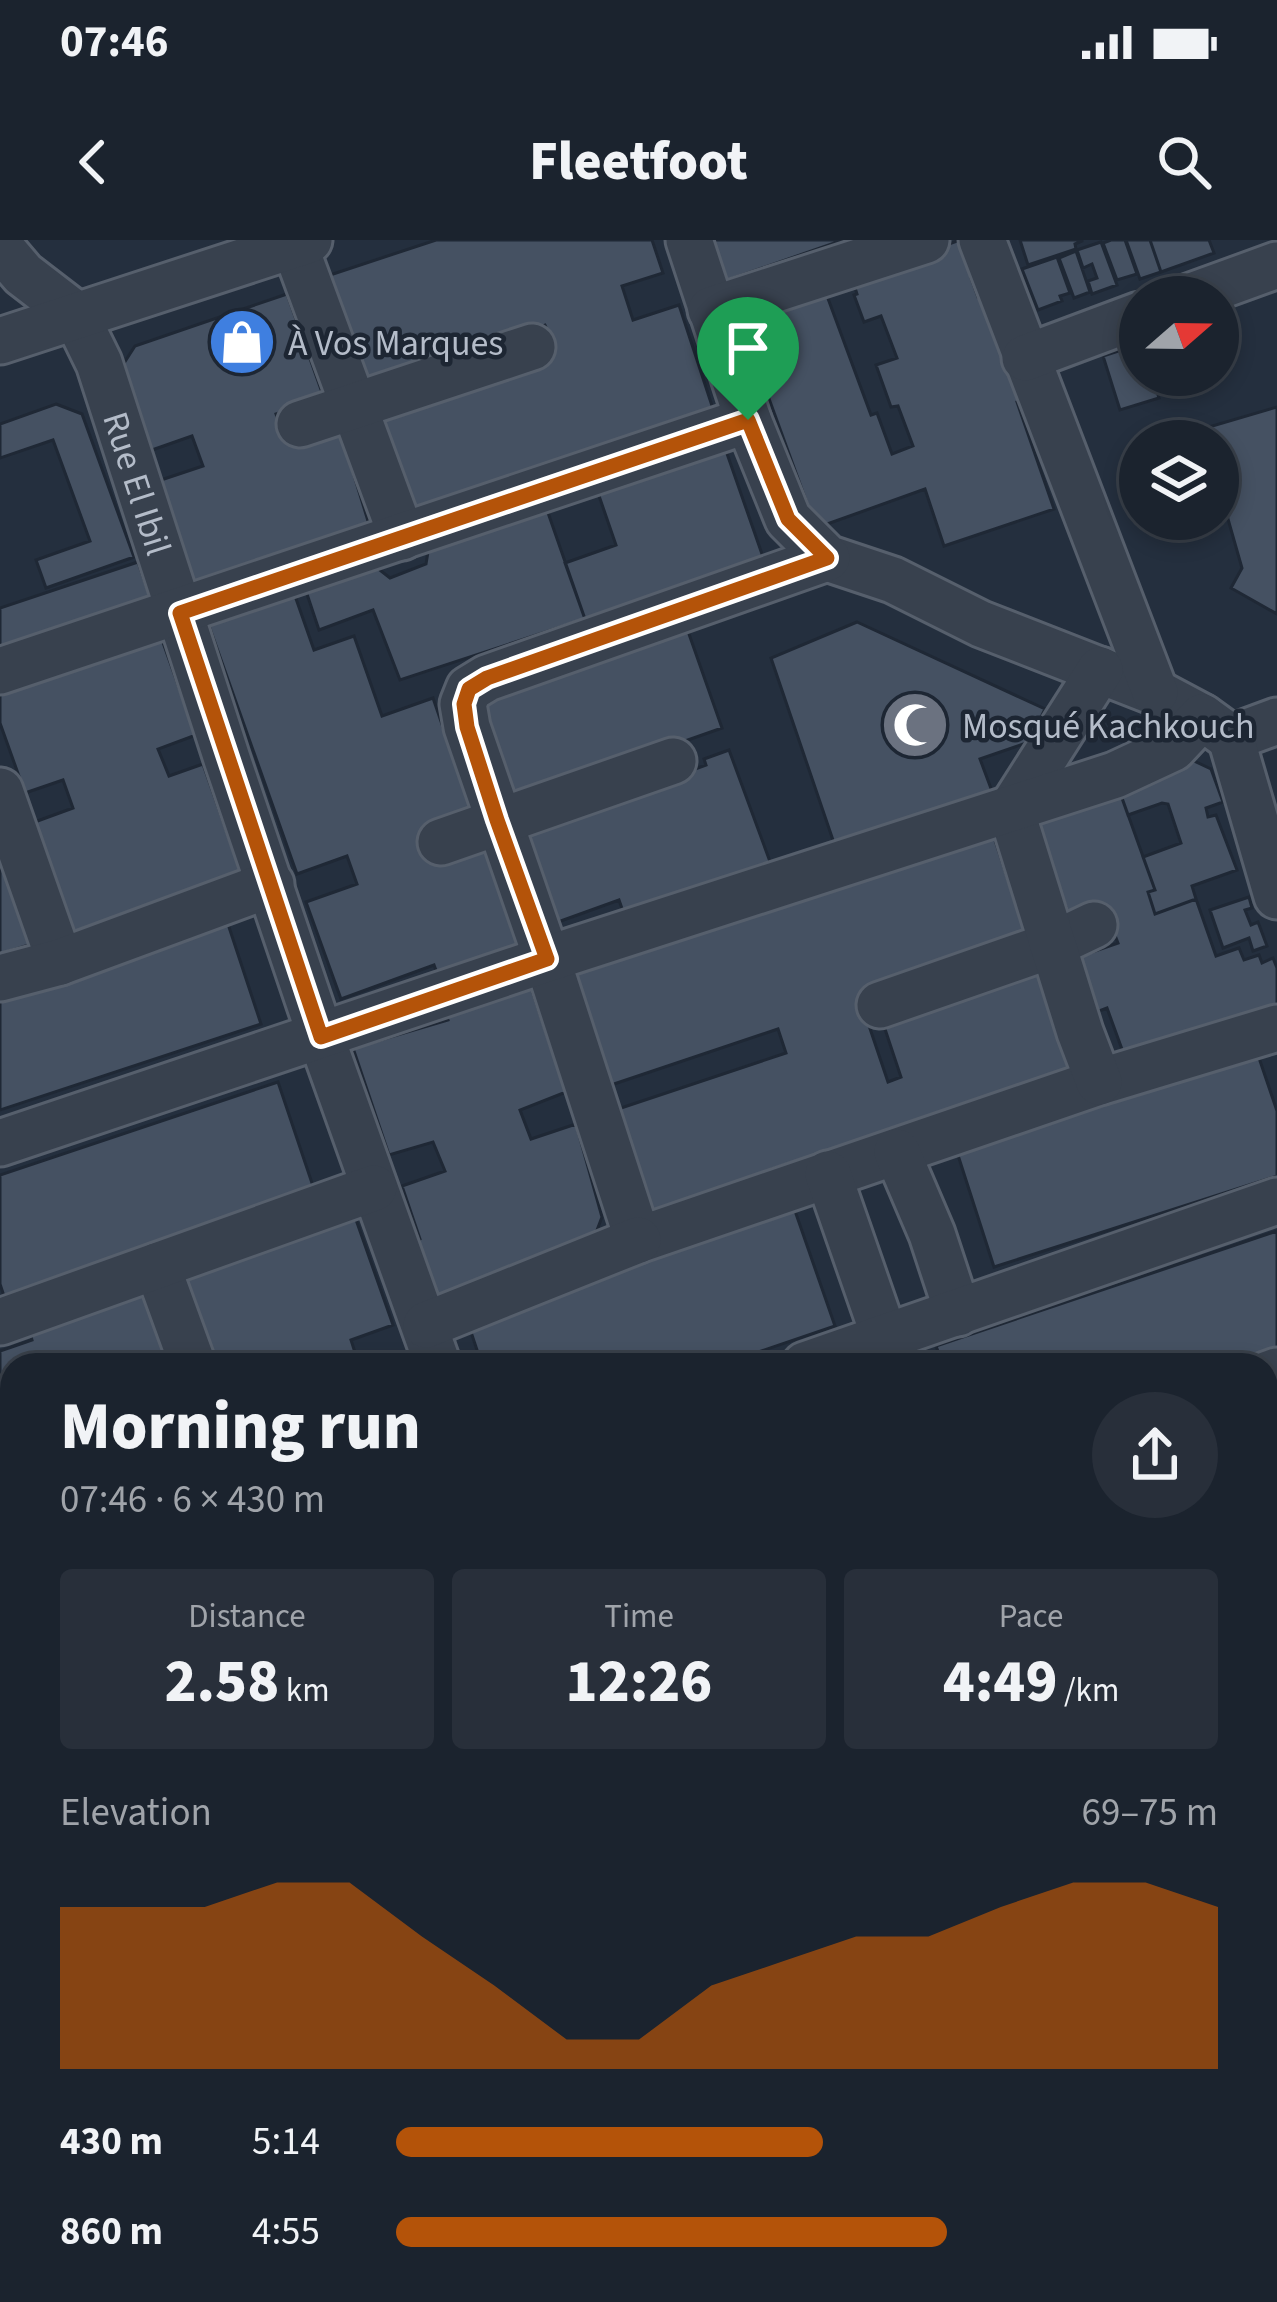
<!DOCTYPE html>
<html lang="en">
<head>
<meta charset="utf-8">
<style>
  :root { --surface:#1b232e; --page:#282f3a; --text:#f1f3f6; --muted:#a0a4aa; --line:#39404a; --accent:#b45309 }
  body { margin:0; font-family:"Source Sans 3",sans-serif; background:var(--page); color:var(--text); height:100vh; display:flex; flex-direction:column; font-size:45px; white-space:nowrap }
  * { box-sizing:border-box; margin:0 }
  p { font-size:39px; color:var(--muted) }
  .icon { flex:none; width:66px; height:66px; fill:none; stroke:currentColor; stroke-width:2; stroke-linecap:round; stroke-linejoin:round }
  .map { position:relative; flex:1; overflow:hidden }
  .sheet { position:absolute; left:0px; top:1113px; width:1278px; height:951px; display:flex; flex-direction:column; background:var(--surface); border-radius:36px 36px 0 0; box-shadow:0 6px 18px #0003,0 0 0 3px var(--line) }
  .sheet>* { flex:none }
  .needle { width:78px; rotate:70deg }
  .buttons { position:absolute; left:1119px; top:36px; display:grid; gap:24px }
  .buttons a { display:grid; place-items:center; width:120px; height:120px; border-radius:50%; background:var(--surface); box-shadow:0 6px 18px #0003,0 0 0 3px var(--line); font-size:60px }
  .pin { position:absolute; display:grid; place-items:center; width:102px; height:102px; color:#fff; margin:-123px -51px; border-radius:50% 50% 50% 0; rotate:-45deg; box-shadow:0 0 12px #0007 }
  .pin .icon { rotate:45deg }
  .round { display:grid; place-items:center; flex:none; width:126px; height:126px; border-radius:63px; background:var(--page) }
  .summary { display:flex; align-items:center; justify-content:space-between; height:204px; padding:0 60px }
  h1 { font-size:66px; font-weight:800; line-height:90px }
  .metrics { display:grid; grid-template-columns:repeat(3,1fr); gap:18px; height:204px; padding:12px 60px }
  .metrics div { display:grid; align-content:center; border-radius:12px; background:var(--page); text-align:center }
  .metrics b { font-size:60px; font-weight:800 }
  .metrics small { font-size:33px; font-weight:400 }
  .metrics p { font-size:33px }
  .chart { height:336px; padding:24px 60px }
  .chart p { display:flex; justify-content:space-between }
  .chart svg { width:100%; height:216px; margin-top:12px; fill:var(--accent); opacity:.7 }
  ul { padding:0 60px; list-style:none; font-size:39px }
  li { display:grid; grid-template-columns:192px 144px 1fr; align-items:center; height:90px }
  li i { height:30px; border-radius:15px; background:var(--accent) }
  .status { display:flex; justify-content:space-between; align-items:center; height:84px; padding:0 60px; background:var(--surface); direction:ltr }
  .status svg { height:33px; fill:currentColor }
  header { display:flex; justify-content:space-between; align-items:center; height:156px; padding:0 60px; background:var(--surface); font-size:54px; font-weight:800 }
  .map>svg:first-child { display:block }
  .building { fill:#455162; stroke:#1f2835; stroke-width:3 }
  .lines { fill:none; stroke-linecap:round; stroke-linejoin:round }
  .minor-casing { stroke:#565f6c; stroke-width:51 }
  .minor { stroke:#38414e; stroke-width:45 }
  .route-casing { stroke:#fff; stroke-width:24 }
  .route { stroke:#b45309; stroke-width:15 }
  .labels { text-anchor:middle; stroke-width:9; stroke-linejoin:round; paint-order:stroke }
  .poi-label { font-size:36px; fill:#b4bcc9; stroke:#1d2633; text-anchor:start }
  .street-label { font-size:36px; fill:#b4bcc9; stroke:#1d2633 }
</style>
</head>
<body>
<div class="status"><b>07:46</b><svg viewBox="0 0 49 12"><path d="M0 12V9h3v3zM5 12V6h3v6zM10 12V3h3v9zM15 12V0h3v12zM26 1h20v11H26zM47 4h2v5h-2z"/></svg></div>
<header><svg class="icon" aria-label="back" viewBox="0 0 24 24"><path d="M15 5l-7 7 7 7"/></svg>Fleetfoot<svg class="icon" aria-label="search" viewBox="0 0 24 24"><circle cx="10" cy="10" r="6"/><path d="M15 15l6 6"/></svg></header>
<div class="map">
<svg width="1277" height="2062" viewBox="0 0 1277 2062">
  <rect width="100%" height="100%" fill="#242f3e"/>
  <path class="building" d="M 436,0 L 652,0 L 663,33 L 622,46 L 633,80 L 679,65 L 716,178 L 418,277 L 371,176 L 555,108 L 545,85 L 361,146 L 324,37 Z
    M 704,0 L 843,0 L 719,43 Z
    M 960,0 L 965,0 L 977,36 L 971,38 L 978,57 L 983,55 L 1020,161 L 1017,162 L 1054,269 L 944,306 L 925,249 L 816,288 L 739,76 L 823,45 L 871,175 L 877,173 L 892,214 L 913,206 L 898,166 L 891,167 L 876,125 L 897,118 L 881,76 L 864,82 L 854,55 L 857,54 L 851,35 L 932,20 L 943,16 L 940,7 Z
    M 1020,0 L 1082,0 L 1082,1 L 1075,4 L 1076,9 L 1028,25 Z
    M 1111,0 L 1125,0 L 1137,34 L 1117,40 L 1103,3 Z
    M 1126,0 L 1150,0 L 1161,32 L 1140,39 Z
    M 1150,0 L 1209,0 L 1214,13 L 1161,32 Z
    M 1101,2 L 1117,45 L 1092,54 L 1088,41 L 1097,38 L 1092,24 L 1083,28 L 1077,10 Z
    M 1076,11 L 1090,52 L 1074,58 L 1059,18 Z
    M 1057,17 L 1070,53 L 1060,56 L 1062,61 L 1038,70 L 1022,29 Z
    M 287,54 L 324,158 L 276,174 L 285,201 L 338,183 L 368,281 L 360,297 L 198,354 L 155,242 L 203,226 L 192,196 L 152,210 L 119,131 L 135,106 Z
    M 1140,104 L 1140,135 L 1152,135 L 1159,158 L 1120,170 L 1103,116 Z
    M 1163,135 L 1208,135 L 1209,138 L 1168,151 Z
    M 56,164 L 82,174 L 134,317 L 46,348 L 36,320 L 90,301 L 53,200 L 0,218 L 0,184 Z
    M 1277,167 L 1277,374 L 1231,348 L 1242,328 L 1218,244 L 1218,201 L 1206,201 L 1202,189 Z
    M 724,205 L 763,317 L 585,379 L 565,323 L 616,305 L 597,250 Z
    M 546,267 L 585,379 L 400,440 L 373,370 L 319,390 L 305,348 L 371,323 L 390,338 L 426,324 L 429,306 Z
    M 138,322 L 154,368 L 0,420 L 0,368 Z
    M 294,353 L 314,410 L 354,396 L 382,476 L 433,458 L 520,712 L 440,741 L 434,725 L 341,759 L 306,662 L 357,644 L 347,616 L 297,634 L 208,383 Z
    M 683,377 L 722,488 L 514,561 L 479,461 Z
    M 857,382 L 1045,469 L 1029,502 L 980,519 L 996,562 L 835,606 L 771,418 Z
    M 161,397 L 196,495 L 158,509 L 169,536 L 203,524 L 242,635 L 72,696 L 32,583 L 73,568 L 63,540 L 25,553 L 0,483 L 0,454 Z
    M 729,510 L 772,627 L 626,680 L 619,660 L 558,682 L 525,591 L 706,525 L 704,519 Z
    M 1192,520 L 1211,529 L 1223,562 L 1206,568 L 1208,577 L 1216,575 L 1237,630 L 1192,646 L 1196,659 L 1155,674 L 1148,652 L 1155,650 L 1143,617 L 1181,603 L 1168,564 L 1162,563 L 1128,575 L 1117,544 Z
    M 1117,544 L 1155,650 L 1148,652 L 1155,674 L 1196,659 L 1216,716 L 1239,708 L 1244,720 L 1259,715 L 1262,723 L 1273,718 L 1277,728 L 1277,769 L 1127,823 L 1107,768 L 1086,776 L 1066,721 L 1118,703 L 1106,672 L 1072,684 L 1053,631 L 1026,571 Z
    M 991,588 L 1028,700 L 859,756 L 888,842 L 901,837 L 882,780 L 1038,727 L 1071,830 L 773,929 L 777,937 L 654,978 L 618,869 L 786,813 L 778,789 L 608,846 L 569,728 Z
    M 0,598 L 35,703 L 0,714 Z
    M 1249,657 L 1252,668 L 1245,670 L 1251,685 L 1258,682 L 1267,706 L 1253,711 L 1249,698 L 1223,708 L 1210,670 Z
    M 225,675 L 261,784 L 0,870 L 0,750 Z
    M 529,741 L 566,852 L 520,870 L 531,899 L 576,884 L 602,977 L 594,998 L 430,1061 L 411,1004 L 420,999 L 402,946 L 445,931 L 433,902 L 389,915 L 353,808 L 448,780 L 445,770 Z
    M 1257,812 L 1277,871 L 1277,936 L 994,1027 L 956,909 Z
    M 278,842 L 316,955 L 5,1059 L 0,1044 L 0,935 Z
    M 794,968 L 835,1086 L 720,1125 L 482,1125 L 467,1080 Z
    M 354,974 L 393,1085 L 351,1100 L 359,1125 L 202,1125 L 171,1038 Z
    M 1277,991 L 1277,1121 L 1266,1125 L 943,1125 L 936,1106 Z
    M 127,1050 L 148,1056 L 180,1125 L 12,1125 L 12,1215 L 9,1216 L 12,1225 L 12,1374 L 0,1378 L 0,1111 L 32,1100 L 29,1089 Z
    M 1277,1150 L 1277,1272 L 1274,1273 L 1266,1251 L 1266,1154 Z
    M 12,1404 L 12,1490 L 0,1495 L 0,1408 Z
    M 0,1529 L 12,1564 L 12,1632 L 0,1636 Z
    M 0,1691 L 12,1696 L 12,1750 L 0,1745 Z
    M 0,1789 L 12,1794 L 12,1850 L 0,1845 Z
    M 1277,1794 L 1277,1873 L 1266,1876 L 1266,1798 Z
    M 0,1890 L 12,1895 L 12,1937 L 0,1933 Z
    M 650,2052 L 757,2052 L 761,2062 L 654,2062 Z
    M 1072,2052 L 1101,2052 L 1105,2062 L 1040,2062 Z"/>
  <g class="lines">
    <defs>
      <g id="minor">
        <path d="M 689,0 L 748,180 L 788,279 L 827,318 L 893,340 L 981,384 L 1155,452 L 1202,477 L 1231,498 L 1277,481"/>
        <path d="M 982,0 L 1155,452"/>
        <path d="M 294,4 L 402,297"/>
        <path id="s1" d="M 0,7 L 23,34 L 75,74 L 99,123 L 227,519 L 321,797 L 438,1125"/>
        <path d="M 1189,57 L 1277,25"/>
        <path d="M 711,70 L 926,0"/>
        <path d="M 0,101 L 309,0"/>
        <path d="M 1025,118 L 1140,75"/>
        <path d="M 300,184 L 532,107"/>
        <path d="M 827,318 L 487,438 L 469,449 L 463,464 L 467,487 L 547,719 L 638,1000 L 1099,842 L 1277,788"/>
        <path d="M 0,431 L 748,180"/>
        <path d="M 1231,498 L 1277,656"/>
        <path d="M 0,551 L 60,722"/>
        <path d="M 441,602 L 673,521"/>
        <path d="M 0,738 L 60,722 L 271,644"/>
        <path d="M 880,765 L 1052,705 L 1094,685"/>
        <path d="M 1099,842 L 1080,792 L 1011,570 L 1100,430"/>
        <path d="M 0,903 L 547,719 L 1115,535 L 1173,508 L 1202,477"/>
        <path d="M 897,912 L 932,994 L 958,1073"/>
        <path d="M 828,934 L 885,1098"/>
        <path d="M 157,1026 L 193,1125"/>
        <path d="M 0,1082 L 374,948"/>
        <path d="M 426,1085 L 638,1000"/>
        <path d="M 805,1125 L 1277,961"/>
        <path d="M 1266,1135 L 1277,1131"/>
        <path d="M 1266,1329 L 1277,1362"/>
        <path d="M 0,1400 L 12,1396"/>
        <path d="M 1266,1465 L 1277,1462"/>
        <path d="M 0,1505 L 9,1502 L 12,1507"/>
        <path d="M 0,1675 L 12,1676"/>
        <path d="M 1266,1677 L 1277,1673"/>
        <path d="M 1266,1731 L 1277,1728"/>
        <path d="M 0,1865 L 12,1870"/>
        <path d="M 1266,1963 L 1277,1959"/>
        <path d="M 637,2052 L 640,2062"/>
        <path d="M 135,2062 L 164,2052"/>
        <path d="M 299,2062 L 330,2052"/>
        <path d="M 959,2062 L 990,2052"/>
      </g>
    </defs>
    <use href="#minor" class="minor-casing"/>
    <use href="#minor" class="minor"/>
  </g>
  <g class="lines">
    <defs>
      <path id="route" d="M 748,180 L 788,279 L 827,318 L 487,438 L 469,449 L 464,464 L 467,487 L 497,580 L 547,719 L 321,797 L 180,373 Z"/>
    </defs>
    <use href="#route" class="route-casing"/>
    <use href="#route" class="route"/>
  </g>
  <defs>
    <symbol id="shop-disc" viewBox="-11 -11 22 22"><circle r="9.5" fill="#3f7fe0" stroke="#1d2633"/><path d="M-5-2.5h2.3a2.7 3.5 0 0 1 5.4 0H5L5.5 6h-11ZM-1.5-2.5h3a1.5 2.3 0 0 0-3 0Z" fill="#fff"/></symbol>
    <symbol id="mosque-disc" viewBox="-11 -11 22 22"><circle r="9.5" fill="#6b7280" stroke="#1d2633"/><path d="M3.5-4.9A6 6 0 1 0 3.5 4.9A5 5 0 1 1 3.5-4.9Z" fill="#fff"/></symbol>
  </defs>
  <g fill-rule="evenodd">
    <use href="#shop-disc" x="204" y="64" width="76" height="76"/>
    <use href="#mosque-disc" x="877" y="447" width="76" height="76"/>
  </g>
  <g class="labels">
    <g class="poi-label">
      <text x="288" y="115">À Vos Marques</text>
      <text x="962" y="498">Mosqué Kachkouch</text>
    </g>
    <g class="street-label">
      <text dy="13" stroke="none"><textPath href="#s1" startOffset="282">Rue El Ibil</textPath></text>
    </g>
  </g>
</svg>
<div class="buttons">
<a><svg class="needle" viewBox="-14 -14 28 28"><path d="M0-13l5 13h-10z" fill="#e53935"/><path d="M0 13l5-13h-10z" fill="#a0a4aa"/></svg></a>
<a><svg class="icon" aria-label="layers" viewBox="0 0 24 24"><path d="M12 4l9 5-9 5-9-5zM3 14l9 5 9-5"/></svg></a>
</div>
<div class="pin" style="left:748px;top:180px;background:#1e9e55"><svg class="icon" aria-label="arrive" viewBox="0 0 24 24"><path d="M6 21V4h12l-3 4 3 4H6"/></svg></div>
<section class="sheet">
<div class="summary"><div><h1>Morning run</h1><p>07:46 · 6 × 430 m</p></div><a class="round"><svg class="icon" aria-label="share" viewBox="0 0 24 24"><path d="M12 15V3M7 8l5-5 5 5M5 13v7h14v-7"/></svg></a></div>
<div class="metrics">
<div><p>Distance</p><b>2.58<small> km</small></b></div>
<div><p>Time</p><b>12:26</b></div>
<div><p>Pace</p><b>4:49<small> /km</small></b></div>
</div>
<div class="chart"><p><span>Elevation</span>69–75 m</p>
<svg viewBox="0 0 160 44" preserveAspectRatio="none"><path d="M0 44V11L10 11L20 11L30 6L40 6L50 17L60 27L70 38L80 38L90 27L100 22L110 17L120 17L130 11L140 6L150 6L160 11V44z"/></svg>
</div>
<ul>
<li><b>430 m</b>5:14<i style="width:52%"></i></li>
<li><b>860 m</b>4:55<i style="width:67%"></i></li>
</ul>
</section>
</div>
</body>
</html>
